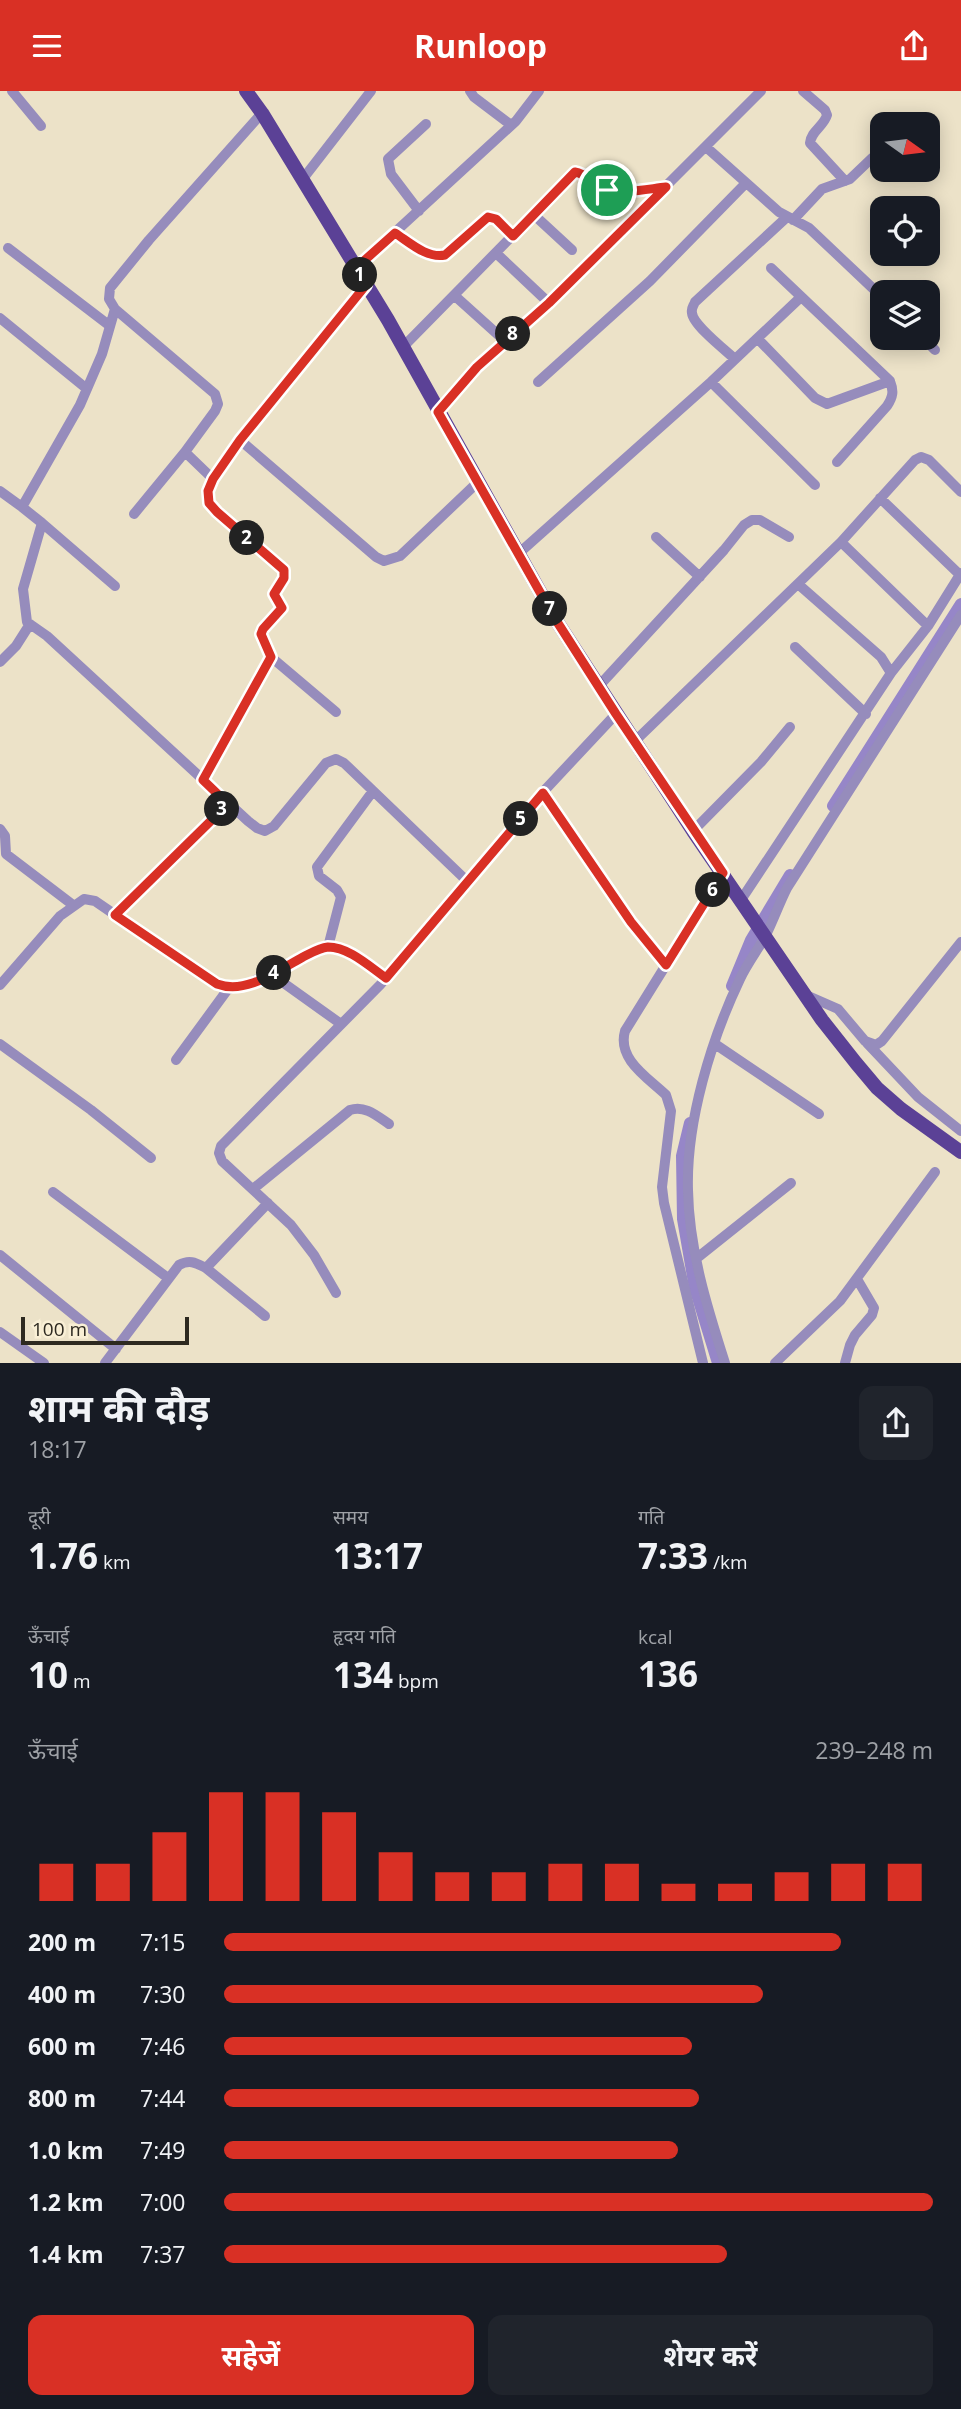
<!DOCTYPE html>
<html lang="hi">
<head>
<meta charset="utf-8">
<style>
  :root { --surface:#171b24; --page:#20242c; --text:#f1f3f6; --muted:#9ea1a6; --accent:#d93025 }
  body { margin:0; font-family:"Open Sans","Noto Sans Devanagari",sans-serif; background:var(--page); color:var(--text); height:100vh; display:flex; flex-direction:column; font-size:26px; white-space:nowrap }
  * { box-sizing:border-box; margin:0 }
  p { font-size:23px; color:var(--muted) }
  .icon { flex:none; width:38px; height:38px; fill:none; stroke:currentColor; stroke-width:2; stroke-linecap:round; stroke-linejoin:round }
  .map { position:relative; height:1272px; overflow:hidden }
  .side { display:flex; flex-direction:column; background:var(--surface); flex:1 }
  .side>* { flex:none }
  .needle { width:46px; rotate:104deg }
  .fabs { position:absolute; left:870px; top:21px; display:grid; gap:14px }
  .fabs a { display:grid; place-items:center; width:70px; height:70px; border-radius:14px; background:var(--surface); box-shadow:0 4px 18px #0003; font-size:35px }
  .scale { position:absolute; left:21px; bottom:18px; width:168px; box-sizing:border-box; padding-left:7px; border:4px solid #2d2920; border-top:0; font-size:19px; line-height:24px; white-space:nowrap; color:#2d2920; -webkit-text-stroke:5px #f9efd5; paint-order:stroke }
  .pin { position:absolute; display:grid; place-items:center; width:60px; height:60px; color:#fff; margin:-30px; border:4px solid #fff; border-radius:50%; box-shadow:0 2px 7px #0007 }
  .km { position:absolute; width:35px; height:35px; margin:-18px; border-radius:50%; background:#222; color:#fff; font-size:19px; line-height:35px; text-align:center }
  .round { display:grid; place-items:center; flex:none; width:74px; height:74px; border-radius:14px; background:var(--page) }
  .overview { display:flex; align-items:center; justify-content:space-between; height:119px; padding:0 28px }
  h1 { font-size:38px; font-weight:700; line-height:52px }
  .stats { display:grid; grid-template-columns:repeat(3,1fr); gap:10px; height:119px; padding:7px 28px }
  .stats div { display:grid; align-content:center }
  .stats b { font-size:35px; font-weight:700 }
  .stats small { font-size:19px; font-weight:400 }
  .stats p { font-size:19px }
  .chart { height:196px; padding:14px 28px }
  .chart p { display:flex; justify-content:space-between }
  .chart svg { width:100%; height:126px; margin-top:7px; stroke:var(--accent); stroke-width:6 }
  .action { display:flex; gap:14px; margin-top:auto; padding:14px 28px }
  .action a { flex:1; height:80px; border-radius:14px; background:var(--accent); color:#fff; font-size:28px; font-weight:700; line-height:80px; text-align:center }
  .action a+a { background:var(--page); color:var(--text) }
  ul { padding:0 28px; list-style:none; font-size:23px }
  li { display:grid; grid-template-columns:112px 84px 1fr; align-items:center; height:52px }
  li i { height:18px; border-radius:9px; background:var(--accent) }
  header { display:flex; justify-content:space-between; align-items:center; height:91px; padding:0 28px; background:var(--accent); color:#fff; font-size:32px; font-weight:700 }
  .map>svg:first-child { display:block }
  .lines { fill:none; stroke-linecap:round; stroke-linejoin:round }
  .canal { stroke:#9686c8; stroke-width:12 }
  .minor { stroke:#968cbc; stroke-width:10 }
  .major { stroke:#5b4196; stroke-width:14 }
  .route-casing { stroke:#fff; stroke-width:14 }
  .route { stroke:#d93025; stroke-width:9 }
</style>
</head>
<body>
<header><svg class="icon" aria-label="menu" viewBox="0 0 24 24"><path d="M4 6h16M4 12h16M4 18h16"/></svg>Runloop<svg class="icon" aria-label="share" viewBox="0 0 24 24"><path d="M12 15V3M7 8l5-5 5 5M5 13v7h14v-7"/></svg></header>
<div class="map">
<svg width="961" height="1272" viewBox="0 0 961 1272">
  <rect width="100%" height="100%" fill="#ece2c8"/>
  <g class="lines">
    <path class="canal" d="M 833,715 L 961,513
      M 732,895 L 751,849 L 790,784
      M 690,1032 L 682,1065 L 683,1128 L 695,1197 L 718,1272"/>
    <path class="minor" d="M 12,0 L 41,35
      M 470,0 L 474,6 L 511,34
      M 803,0 L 825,19 L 827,24 C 824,35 811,40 810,52 L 845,90
      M 706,56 L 779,121 L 809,137 L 882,206
      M 302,89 L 371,0
      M 419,120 L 391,83 L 388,68 L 426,33
      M 533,123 L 572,159
      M 793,129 L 822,98 L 850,88 L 872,67
      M 395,142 C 409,151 427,168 445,164 L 488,126 L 496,128 L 513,145
      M 8,157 L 110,235
      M 496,162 L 549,212
      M 356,177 L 516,30 L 539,0
      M 771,177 L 890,290 C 894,300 893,306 887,315 L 837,371
      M 455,205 L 505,250
      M 115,218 L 215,303 L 218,313 L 215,320 L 185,361 L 213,388
      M 0,227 L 87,298
      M 923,247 L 935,259
      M 758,248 L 815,307 L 827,313 L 890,290
      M 403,256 L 575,81 C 587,83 593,93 604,97 C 622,104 647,98 665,96
      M 735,268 C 725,259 693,234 692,222 C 691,217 693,216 695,211 L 787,126
      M 538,291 L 650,190 L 746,92
      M 711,291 L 815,394
      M 438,321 L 477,276 L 549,212 L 761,0
      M 240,349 L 376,466 L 384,470 L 400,465 L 478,391
      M 0,400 L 22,416 L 80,314 L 102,263 L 115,218 L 109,208 L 110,197 L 149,149 L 262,22
      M 880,407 L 960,484
      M 22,416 L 42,432 L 23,498 L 27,531 L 47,545 L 248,730 L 257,737 L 265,740 L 274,735 L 326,672 L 336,668 L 344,672 L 467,790
      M 134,423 L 185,361
      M 42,432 L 115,495
      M 656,446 L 700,486
      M 841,451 L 928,535
      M 518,463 L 711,291 L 801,206
      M 795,556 L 866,623
      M 271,566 L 261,543 L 283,517 L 274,504 L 284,487 L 284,479 L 217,421 L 210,412 L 208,400 L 213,388 L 240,349 L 366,194
      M 0,571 L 16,555 L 30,533
      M 891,582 L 928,535 L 961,482
      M 598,596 L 724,459 L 744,434 L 752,429 L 760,429 L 789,446
      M 634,651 L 841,451 L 915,369 L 921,366 L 929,369 L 961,401
      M 203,689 L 271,566 L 336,621
      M 543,701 L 631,831 L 666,874
      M 0,738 L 5,745 L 6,763 L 73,814
      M 693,740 L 761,671 L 790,636
      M 741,809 L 891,582 L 881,566 L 798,493
      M 115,824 L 228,713
      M 328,856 L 341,806 L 337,799 L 319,785 L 317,776 L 373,700
      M 271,883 L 341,933
      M 0,894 L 60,825 L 84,808 L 95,810 L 209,888 L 228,898 C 263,893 313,851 340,858 C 356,862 372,877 386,887
      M 806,904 L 838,918 L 865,950 L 876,954 L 882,950 L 961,851
      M 867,952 L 918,1006 L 961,1040
      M 0,953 L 91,1019 L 151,1067
      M 715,953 L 819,1023
      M 176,969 L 228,898
      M 253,1098 L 350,1019 C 365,1014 377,1025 389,1033
      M 53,1101 L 168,1187
      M 0,1164 L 116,1258
      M 697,1167 L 791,1092
      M 336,1202 L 314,1164 L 291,1134 L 222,1070 L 219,1062 L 221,1055 L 380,894 L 543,701 L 616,623
      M 265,1225 L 206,1177 L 268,1112
      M 0,1241 L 44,1272
      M 105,1272 L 179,1174 C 190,1168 196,1172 206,1177
      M 703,1272 L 664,1112 L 662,1096 L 671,1020 L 666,1004 C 647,986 617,968 625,940 L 723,782
      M 725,1272 C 707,1216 689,1158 688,1099 C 686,1031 711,949 740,888 C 747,873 757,860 765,846 C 773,830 779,813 787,797 L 961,524
      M 775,1272 L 840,1210 L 935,1081
      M 845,1272 L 850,1254 L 855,1244 L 872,1224 L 874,1217 L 857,1188"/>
    <path class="major" d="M 246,0 L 262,22 L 388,229 L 554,526 L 693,740 L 822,929 L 856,972 L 877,997 L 901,1018 L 961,1061"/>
  </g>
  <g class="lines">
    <defs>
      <path id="route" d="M 575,81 C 587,83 593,93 604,97 C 622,104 647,98 666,96 L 549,212 L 477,276 L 438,321 L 554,526 L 616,623 L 723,782 L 666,874 L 631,831 L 543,702 L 386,887 C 370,876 349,856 328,856 C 319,857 311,862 303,866 C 277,880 246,904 217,893 L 115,824 L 228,713 L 203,689 L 271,566 L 261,543 L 263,538 L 282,517 L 274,503 L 284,487 L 284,479 L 217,421 L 209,412 L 208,400 L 213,388 L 240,349 L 366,194 L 356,177 L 395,142 C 409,151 427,168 445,164 L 488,126 L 496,128 L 513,145 Z"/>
    </defs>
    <use href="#route" class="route-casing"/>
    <use href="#route" class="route"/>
  </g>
</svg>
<div class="fabs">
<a><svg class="needle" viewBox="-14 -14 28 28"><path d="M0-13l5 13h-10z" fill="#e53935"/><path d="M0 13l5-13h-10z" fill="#9ea1a6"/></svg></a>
<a><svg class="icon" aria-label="locate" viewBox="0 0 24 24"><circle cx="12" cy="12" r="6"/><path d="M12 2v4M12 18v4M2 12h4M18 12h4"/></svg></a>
<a><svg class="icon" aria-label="layers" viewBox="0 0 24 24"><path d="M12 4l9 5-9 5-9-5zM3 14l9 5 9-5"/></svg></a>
</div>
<div class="scale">100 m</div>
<div class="pin" style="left:607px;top:99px;background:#1e9e55"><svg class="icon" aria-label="arrive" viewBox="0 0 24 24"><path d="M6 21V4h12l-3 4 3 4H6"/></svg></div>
<b class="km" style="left:360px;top:184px">1</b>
<b class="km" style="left:247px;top:447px">2</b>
<b class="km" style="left:222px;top:718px">3</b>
<b class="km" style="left:274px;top:882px">4</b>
<b class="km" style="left:521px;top:728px">5</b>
<b class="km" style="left:713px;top:799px">6</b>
<b class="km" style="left:550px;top:518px">7</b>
<b class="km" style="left:513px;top:243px">8</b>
</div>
<section class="side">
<div class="overview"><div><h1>शाम की दौड़</h1><p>18:17</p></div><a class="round"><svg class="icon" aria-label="share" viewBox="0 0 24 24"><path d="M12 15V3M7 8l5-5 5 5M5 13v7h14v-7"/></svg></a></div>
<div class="stats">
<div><p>दूरी</p><b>1.76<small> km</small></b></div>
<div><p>समय</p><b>13:17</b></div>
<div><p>गति</p><b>7:33<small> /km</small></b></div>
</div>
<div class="stats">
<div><p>ऊँचाई</p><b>10<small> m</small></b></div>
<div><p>हृदय गति</p><b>134<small> bpm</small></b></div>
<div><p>kcal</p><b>136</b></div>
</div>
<div class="chart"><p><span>ऊँचाई</span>239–248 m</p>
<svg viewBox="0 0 160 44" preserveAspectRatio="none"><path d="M5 44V31M15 44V31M25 44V20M35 44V6M45 44V6M55 44V13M65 44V27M75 44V34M85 44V34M95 44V31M105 44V31M115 44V38M125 44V38M135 44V34M145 44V31M155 44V31"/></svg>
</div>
<ul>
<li><b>200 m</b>7:15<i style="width:87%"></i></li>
<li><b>400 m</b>7:30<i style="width:76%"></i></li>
<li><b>600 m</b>7:46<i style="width:66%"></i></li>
<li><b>800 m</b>7:44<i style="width:67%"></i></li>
<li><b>1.0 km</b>7:49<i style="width:64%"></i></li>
<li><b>1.2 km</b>7:00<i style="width:100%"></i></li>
<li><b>1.4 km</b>7:37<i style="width:71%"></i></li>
</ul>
<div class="action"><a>सहेजें</a><a>शेयर करें</a></div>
</section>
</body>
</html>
